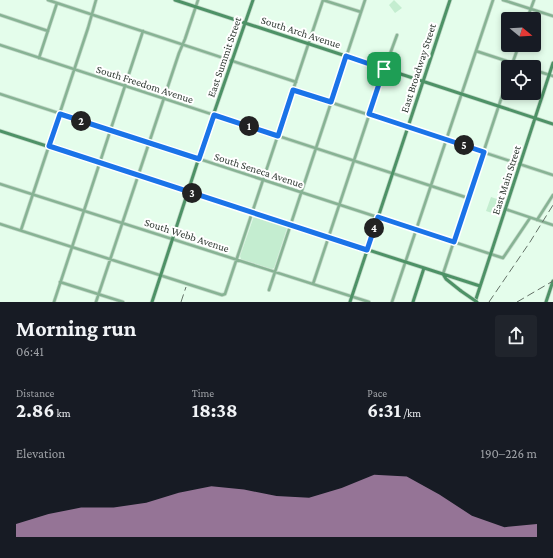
<!DOCTYPE html>
<html lang="en">
<head>
<meta charset="utf-8">
<style>
  :root { --surface:#171b24; --page:#20242c; --text:#f1f3f6; --muted:#9ea1a6; --accent:#cb9ac7 }
  body { margin:0; font-family:"Crimson Pro",serif; background:var(--page); color:var(--text); height:100vh; display:flex; flex-direction:column; font-size:15px; white-space:nowrap }
  * { box-sizing:border-box; margin:0 }
  p { font-size:13px; color:var(--muted) }
  .icon { flex:none; width:22px; height:22px; fill:none; stroke:currentColor; stroke-width:2; stroke-linecap:round; stroke-linejoin:round }
  .map { position:relative; height:302px; overflow:hidden }
  .panel { display:flex; flex-direction:column; background:var(--surface); flex:1 }
  .panel>* { flex:none }
  .needle { width:26px; rotate:108deg }
  .fabs { position:absolute; left:501px; top:12px; display:grid; gap:8px }
  .fabs a { display:grid; place-items:center; width:40px; height:40px; border-radius:4px; background:var(--surface); box-shadow:0 2px 6px #0003; font-size:20px }
  .pin { position:absolute; display:grid; place-items:center; width:34px; height:34px; color:#fff; margin:-17px; border-radius:8px; box-shadow:0 2px 6px #0006 }
  .km { position:absolute; width:20px; height:20px; margin:-10px; border-radius:50%; background:#222; color:#fff; font-size:11px; line-height:20px; text-align:center }
  .round { display:grid; place-items:center; flex:none; width:42px; height:42px; border-radius:4px; background:var(--page) }
  .overview { display:flex; align-items:center; justify-content:space-between; height:68px; padding:0 16px }
  h1 { font-size:22px; font-weight:700; line-height:30px }
  .metrics { display:grid; grid-template-columns:repeat(3,1fr); gap:6px; height:68px; padding:4px 16px }
  .metrics div { display:grid; align-content:center }
  .metrics b { font-size:20px; font-weight:700 }
  .metrics small { font-size:11px; font-weight:400 }
  .metrics p { font-size:11px }
  .chart { height:112px; padding:8px 16px }
  .chart p { display:flex; justify-content:space-between }
  .chart svg { width:100%; height:72px; margin-top:4px; fill:var(--accent); opacity:.7 }
  .map>svg:first-child { display:block }
  .green { fill:#c4edd0 }
  .lines { fill:none; stroke-linecap:round; stroke-linejoin:round }
  .street-casing { stroke:#c4daca; stroke-width:4 }
  .secondary-casing { stroke:#c4daca; stroke-width:4.5 }
  .street { stroke:#87b394; stroke-width:2.5 }
  .secondary { stroke:#4d9266; stroke-width:3 }
  .rail { stroke:#647268; stroke-width:1; stroke-dasharray:8 4; stroke-linecap:butt }
  .secondary-bridge-casing { stroke:#c4daca; stroke-width:4.5; stroke-linecap:butt }
  .secondary-bridge { stroke:#4d9266; stroke-width:3 }
  .route-casing { stroke:#fff; stroke-width:8 }
  .route { stroke:#1a73e8; stroke-width:5 }
  .labels { text-anchor:middle; stroke-width:4; stroke-linejoin:round; paint-order:stroke }
  .street-label { font-size:11px; fill:#313b34; stroke:#fff }
</style>
</head>
<body>
<div class="map">
<svg width="553" height="302" viewBox="0 0 553 302">
  <rect width="100%" height="100%" fill="#e4fdeb"/>
  <path class="green" d="M 394,0 L 402,8 L 395,13 L 389,5 Z
    M 491,197 L 503,201 L 499,213 L 495,214 L 486,211 Z
    M 254,216 L 285,226 L 287,228 L 274,268 L 272,269 L 241,259 L 240,256 Z"/>
  <g class="lines">
    <defs>
      <path id="street" d="M 48,0 L 296,82
        M 323,0 L 361,12
        M 503,0 L 553,16
        M 0,15 L 48,31
        M 527,19 L 534,0
        M 0,45 L 468,198
        M 476,51 L 525,67
        M 39,58 L 57,3
        M 511,67 L 519,45
        M 534,70 L 553,76
        M 293,90 L 553,175
        M 0,94 L 503,258 L 530,218
        M 0,184 L 369,302
        M 505,209 L 553,225
        M 537,220 L 553,195
        M 0,224 L 222,295 L 225,294 L 323,0
        M 21,230 L 88,28 L 96,0
        M 443,274 L 508,78
        M 60,282 L 123,302
        M 313,284 L 383,73 L 397,35
        M 269,290 L 365,0
        M 54,302 L 143,31
        M 96,302 L 179,53 L 185,39 L 198,0
        M 392,302 L 493,0"/>
      <path id="secondary" d="M 175,0 L 553,124
        M 0,131 L 480,286
        M 443,274 L 446,279 L 461,291
        M 152,302 L 206,136 L 253,0
        M 350,302 L 450,0
        M 413,302 L 424,268
        M 475,302 L 553,63
        M 546,302 L 553,281"/>
    </defs>
    <use href="#street" class="street-casing"/>
    <use href="#secondary" class="secondary-casing"/>
    <use href="#street" class="street"/>
    <use href="#secondary" class="secondary"/>
    <path class="rail" d="M 181,302 L 186,287
      M 489,302 L 530,242 L 553,205
      M 517,302 L 553,281"/>
    <defs>
      <path id="secondary-bridge" d="M 461,291 L 477,302"/>
    </defs>
    <use href="#secondary-bridge" class="secondary-bridge-casing"/>
    <use href="#secondary-bridge" class="secondary-bridge"/>
  </g>
  <g class="lines">
    <defs>
      <path id="route" d="M 346,56 L 384,69 L 369,114 L 484,152 L 454,242 L 378,217 L 367,250 L 49,146 L 60,114 L 199,159 L 214,115 L 278,136 L 293,90 L 331,102 Z"/>
    </defs>
    <use href="#route" class="route-casing"/>
    <use href="#route" class="route"/>
  </g>
  <g class="labels">
    <g class="street-label">
      <text transform="translate(301 32) rotate(18)" y="4">South Arch Avenue</text>
      <text transform="translate(224 57) rotate(-71)" y="4">East Summit Street</text>
      <text transform="translate(418 68) rotate(-72)" y="4">East Broadway Street</text>
      <text transform="translate(145 84) rotate(18)" y="4">South Freedom Avenue</text>
      <text transform="translate(259 170) rotate(18)" y="4">South Seneca Avenue</text>
      <text transform="translate(506 180) rotate(-72)" y="4">East Main Street</text>
      <text transform="translate(187 235) rotate(18)" y="4">South Webb Avenue</text>
    </g>
  </g>
</svg>
<div class="fabs">
<a><svg class="needle" viewBox="-14 -14 28 28"><path d="M0-13l5 13h-10z" fill="#e53935"/><path d="M0 13l5-13h-10z" fill="#9ea1a6"/></svg></a>
<a><svg class="icon" aria-label="locate" viewBox="0 0 24 24"><circle cx="12" cy="12" r="6"/><path d="M12 2v4M12 18v4M2 12h4M18 12h4"/></svg></a>
</div>
<div class="pin" style="left:384px;top:69px;background:#1e9e55"><svg class="icon" aria-label="arrive" viewBox="0 0 24 24"><path d="M6 21V4h12l-3 4 3 4H6"/></svg></div>
<b class="km" style="left:249px;top:126px">1</b>
<b class="km" style="left:81px;top:121px">2</b>
<b class="km" style="left:192px;top:193px">3</b>
<b class="km" style="left:374px;top:228px">4</b>
<b class="km" style="left:464px;top:145px">5</b>
</div>
<section class="panel">
<div class="overview"><div><h1>Morning run</h1><p>06:41</p></div><a class="round"><svg class="icon" aria-label="share" viewBox="0 0 24 24"><path d="M12 15V3M7 8l5-5 5 5M5 13v7h14v-7"/></svg></a></div>
<div class="metrics">
<div><p>Distance</p><b>2.86<small> km</small></b></div>
<div><p>Time</p><b>18:38</b></div>
<div><p>Pace</p><b>6:31<small> /km</small></b></div>
</div>
<div class="chart"><p><span>Elevation</span>190–226 m</p>
<svg viewBox="0 0 160 44" preserveAspectRatio="none"><path d="M0 44V36L10 30L20 26L30 26L40 23L50 17L60 13L70 15L80 19L90 20L100 14L110 6L120 7L130 18L140 31L150 38L160 36V44z"/></svg>
</div>
</section>
</body>
</html>
